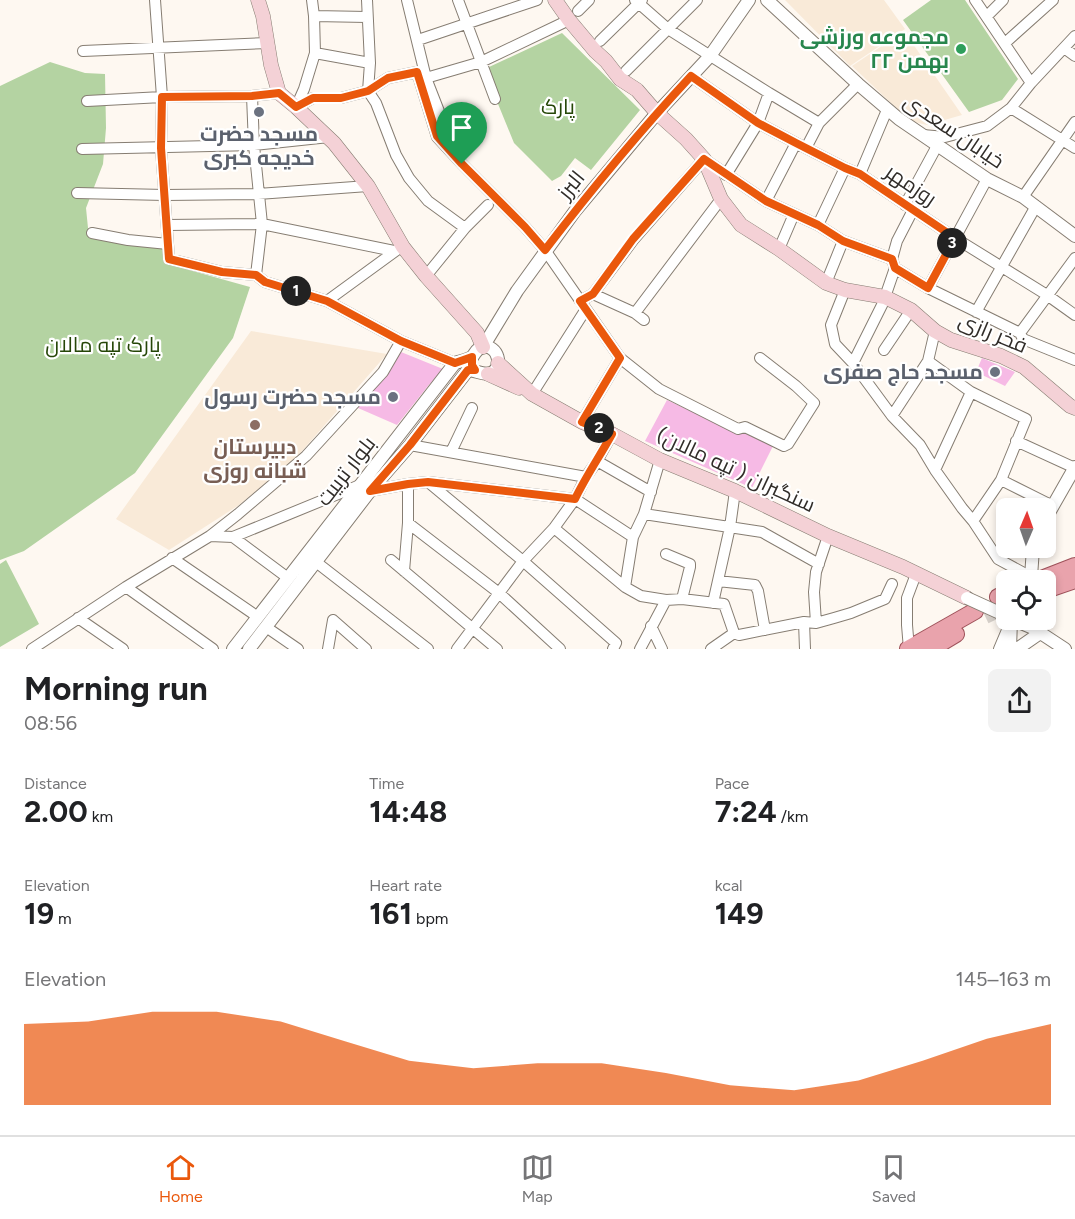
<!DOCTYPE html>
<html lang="en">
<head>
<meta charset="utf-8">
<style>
  :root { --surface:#fff; --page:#f2f2f2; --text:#202124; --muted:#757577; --line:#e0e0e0; --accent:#ea580c }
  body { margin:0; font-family:Figtree,Cairo,sans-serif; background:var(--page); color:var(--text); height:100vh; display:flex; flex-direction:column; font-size:22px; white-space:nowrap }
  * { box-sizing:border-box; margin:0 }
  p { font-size:20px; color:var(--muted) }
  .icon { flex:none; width:33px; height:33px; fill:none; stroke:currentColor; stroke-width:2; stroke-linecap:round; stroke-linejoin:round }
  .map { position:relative; height:649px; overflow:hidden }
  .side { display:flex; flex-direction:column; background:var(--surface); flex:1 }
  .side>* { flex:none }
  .needle { width:39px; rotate:2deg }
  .buttons { position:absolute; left:996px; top:498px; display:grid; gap:12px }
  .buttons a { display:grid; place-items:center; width:60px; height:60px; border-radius:9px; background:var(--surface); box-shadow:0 3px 9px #0003; font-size:30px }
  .pin { position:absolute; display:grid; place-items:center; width:51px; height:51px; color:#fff; margin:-62px -26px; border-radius:50% 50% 50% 0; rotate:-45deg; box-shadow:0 0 6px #0007 }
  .pin .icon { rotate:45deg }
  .km { position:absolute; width:30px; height:30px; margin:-15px; border-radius:50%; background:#222; color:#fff; font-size:16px; line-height:30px; text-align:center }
  .round { display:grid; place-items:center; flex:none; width:63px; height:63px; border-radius:9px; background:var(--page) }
  .headline { display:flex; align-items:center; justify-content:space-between; height:102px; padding:0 24px }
  h1 { font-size:33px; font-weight:700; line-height:45px }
  .stats { display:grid; grid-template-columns:repeat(3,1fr); gap:9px; height:102px; padding:6px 24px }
  .stats div { display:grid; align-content:center }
  .stats b { font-size:30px; font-weight:700 }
  .stats small { font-size:16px; font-weight:400 }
  .stats p { font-size:16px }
  .chart { height:168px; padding:12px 24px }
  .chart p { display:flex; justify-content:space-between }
  .chart svg { width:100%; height:108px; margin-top:6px; fill:var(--accent); opacity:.7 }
  .tabs { display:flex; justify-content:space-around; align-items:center; height:84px; border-top:2px solid var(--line); background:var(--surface); font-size:16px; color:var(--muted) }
  .tabs a { display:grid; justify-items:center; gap:3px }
  .tabs .on { color:var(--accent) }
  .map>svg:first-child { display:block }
  .built { fill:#f9ead8 }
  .green { fill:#b4d3a2 }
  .building { fill:#f6bae5 }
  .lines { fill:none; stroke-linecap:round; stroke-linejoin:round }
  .primary-tunnel { stroke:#d5cfc9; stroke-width:16; stroke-dasharray:16 8; stroke-linecap:butt }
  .minor-casing { stroke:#867d72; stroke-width:12 }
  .tertiary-casing { stroke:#867d72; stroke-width:14 }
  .secondary-casing { stroke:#867d72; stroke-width:15 }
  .primary-casing { stroke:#9f525a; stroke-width:18 }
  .minor { stroke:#fff; stroke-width:10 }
  .tertiary { stroke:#fff; stroke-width:12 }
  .secondary { stroke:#f4d1d6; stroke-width:14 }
  .primary { stroke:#e9a3ac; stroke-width:16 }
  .tertiary-bridge-casing { stroke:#867d72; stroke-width:14; stroke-linecap:butt }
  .tertiary-bridge { stroke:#fff; stroke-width:12 }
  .route-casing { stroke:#fff; stroke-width:12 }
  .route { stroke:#ea580c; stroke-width:8 }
  .leisure-dot { fill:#2e9e5b; stroke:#fff; stroke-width:2 }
  .worship-dot { fill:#6b7280; stroke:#fff; stroke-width:2 }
  .education-dot { fill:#8d6e63; stroke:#fff; stroke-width:2 }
  .labels { text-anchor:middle; stroke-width:4.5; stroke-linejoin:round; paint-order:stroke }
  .leisure-label { font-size:21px; font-weight:bold; fill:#27864d; stroke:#fff; text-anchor:end }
  .park-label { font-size:21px; fill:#254607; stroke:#fff }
  .street-label { font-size:21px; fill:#312d29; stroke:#fff }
  .worship-label { font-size:21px; font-weight:bold; fill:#5b616d; stroke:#fff; text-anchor:end }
  .education-label { font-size:21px; font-weight:bold; fill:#785e54; stroke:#fff }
</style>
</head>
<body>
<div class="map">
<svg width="1075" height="649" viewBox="0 0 1075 649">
  <rect width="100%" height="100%" fill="#fef8f1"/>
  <path class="built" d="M 785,0 L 884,0 L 905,29 L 850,66 Z
    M 904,31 L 962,115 L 927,125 L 910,121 L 852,66 Z
    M 251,331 L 387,354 L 295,459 L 239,505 L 169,550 L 116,519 Z"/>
  <path class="green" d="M 931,0 L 965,0 L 1018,79 L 1002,100 L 969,112 L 903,20 Z
    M 562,33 L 640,110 L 591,170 L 575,158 L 561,176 L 552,181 L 514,143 L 496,99 L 489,67 Z
    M 50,62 L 85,73 L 105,74 L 106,128 L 103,164 L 86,208 L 89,238 L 162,246 L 164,263 L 250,287 L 233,338 L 135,473 L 24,551 L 0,560 L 0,86 Z
    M 6,560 L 39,624 L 0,647 L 0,564 Z"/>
  <path class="building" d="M 401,352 L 443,369 L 428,386 L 397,425 L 358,408 Z
    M 982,358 L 1015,372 L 1005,386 L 976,372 Z
    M 667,400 L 740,434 L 743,429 L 774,444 L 752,488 L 645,441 Z"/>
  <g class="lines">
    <path class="primary-tunnel" d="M 985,616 L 1006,606"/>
    <defs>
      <path id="minor" d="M 155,0 L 162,97 L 161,148 L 168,244
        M 367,0 L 370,63 L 368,91 L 376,103 L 396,155 L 409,178 L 428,201 L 465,228 L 488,205
        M 407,0 L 426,78 L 451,142 L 456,153
        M 458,0 L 495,99
        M 635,0 L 668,29 L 769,93 L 819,123
        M 975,0 L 1031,83
        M 578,11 L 589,0
        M 314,16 L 367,17
        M 987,16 L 1003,0
        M 418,40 L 537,0
        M 600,41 L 642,0
        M 1005,43 L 1053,0
        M 1064,48 L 1075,56
        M 83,51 L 268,43
        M 315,53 L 370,63
        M 626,71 L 697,0
        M 691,76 L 758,123 L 796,143 L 845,168 L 860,174 L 955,238 L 1047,295 L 1075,315
        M 426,78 L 481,62 L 569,20
        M 252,96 L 254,145 L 262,224 L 256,275
        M 87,101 L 162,97 L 252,96 L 279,93
        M 296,107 L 313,98 L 341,98 L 368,91 L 388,78 L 417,72 L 437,137 L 462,164 L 525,227 L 545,250 L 620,358 L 659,389 L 738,429 L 745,427 L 784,446 L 788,444 L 814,403 L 796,386 L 760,358
        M 296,107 L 304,89 L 315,53 L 314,16 L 312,0
        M 1011,108 L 1075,148
        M 923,135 L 945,137 L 987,126 L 1011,108 L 1031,83 L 1075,36
        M 806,148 L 819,123 L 858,84
        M 82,149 L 254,145 L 329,137
        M 860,174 L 887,110
        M 726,175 L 758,123 L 769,93
        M 77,193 L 165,195 L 258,194 L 368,186
        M 1023,197 L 1075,122
        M 766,201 L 796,143
        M 905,205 L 937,146
        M 167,225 L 262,224 L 394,251
        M 818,225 L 845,168
        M 92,233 L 128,240 L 168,244 L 169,259 L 222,272 L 256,275 L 265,282 L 327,301 L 401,341 L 455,363
        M 779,249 L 794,214
        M 1075,258 L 1020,333 L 1023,339 L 1075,360
        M 895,268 L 928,288 L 1020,333
        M 426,276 L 465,228
        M 826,283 L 843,241
        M 928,288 L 987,179
        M 845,290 L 831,325 L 835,344 L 853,363 L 892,416 L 920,445 L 935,470 L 962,508 L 973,521 L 998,559 L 1031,577 L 1027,580
        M 593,294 L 635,313 L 644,320
        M 885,297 L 895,268 L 892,259 L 897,241 L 913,210
        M 327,301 L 397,250
        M 580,301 L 593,294 L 634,239 L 704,159 L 766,201 L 818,225 L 843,241 L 892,259
        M 976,312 L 1036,206
        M 635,313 L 721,199
        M 884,350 L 911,310
        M 928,361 L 971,392 L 1026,419 L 1001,480 L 973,521
        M 853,363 L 886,297
        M 532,394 L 586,309
        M 892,416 L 928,361 L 935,331
        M 582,422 L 620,358
        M 1016,441 L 1075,468
        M 410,445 L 586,477
        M 451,452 L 472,408
        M 597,461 L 651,492
        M 935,470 L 971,392
        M 1001,480 L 1053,506
        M 428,482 L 523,561 L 616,643 L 613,649
        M 370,491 L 408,484 L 428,482 L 575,499 L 633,537
        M 644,514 L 762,532 L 819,564
        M 408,523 L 499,593 L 560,649
        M 554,528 L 625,587 L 641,596 L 666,600 L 682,599 L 724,604 L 734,633
        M 210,536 L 238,514 L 306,456 L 383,372 L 401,341
        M 233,537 L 288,578
        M 666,554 L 690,564 L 690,567 L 682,599
        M 172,558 L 258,617
        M 391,560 L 497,649
        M 316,562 L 428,649
        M 404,571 L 408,523 L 408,484
        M 718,581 L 755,585 L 758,591 L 765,630
        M 126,587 L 213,649
        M 625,587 L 633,537 L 644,514 L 660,460
        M 713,603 L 730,527 L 735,491
        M 78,618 L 123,649
        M 333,620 L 366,649
        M 804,622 L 805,649
        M 816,623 L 814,592 L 816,572 L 828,536
        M 651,626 L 662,649
        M 266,627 L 298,649
        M 32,649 L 126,587 L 210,536 L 233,537 L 360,485
        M 328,649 L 333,620
        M 457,649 L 523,561 L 554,528 L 575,499 L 586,477 L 597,461 L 612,434
        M 640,649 L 666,600
        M 711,649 L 734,633 L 739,635 L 804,622 L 816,623 L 834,618 L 851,613 L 885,599 L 892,584
        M 909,649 L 907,625 L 907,598 L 916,574
        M 999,649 L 1010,623"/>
      <path id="tertiary" d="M 767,0 L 858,84 L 899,119 L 987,179 L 1023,197 L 1075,236
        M 483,347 L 517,291 L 575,211 L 657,113 L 710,56 L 749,0
        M 1046,518 L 1075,467
        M 1031,577 L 1033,548
        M 1014,620 L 1033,628 L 1065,649
        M 233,649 L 455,363 C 460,361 469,360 473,356 C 476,352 477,348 483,347 C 498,345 504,367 491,373 C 483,376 476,370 468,370 L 410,445 L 370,491 L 249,649
        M 1010,649 L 1011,620
        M 1017,649 L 1040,633"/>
      <path id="secondary" d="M 258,0 L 263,16 L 271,65 L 279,93 L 296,107 L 334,143 L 368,186 L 403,247 L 426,276 L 477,333 L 483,347
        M 555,0 L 569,20 L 595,51 L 606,61 L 620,79 L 637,90 L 657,113 L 686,139 L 704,159 L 721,199 L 741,225 L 779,249 L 826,283 L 845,290 L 885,297 L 911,310 L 935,331 L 951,340 L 1001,356 L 1024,367 L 1070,406 L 1075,408
        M 498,363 L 532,394 L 582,422 L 612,434 L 660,460 L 735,491 L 828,536 L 903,567 L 967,598
        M 488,374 L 519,388"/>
      <path id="primary" d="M 1039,580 L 1075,566
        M 1046,590 L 1075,580
        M 998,597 L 1006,594
        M 908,649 L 975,611
        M 931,649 L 956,634"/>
    </defs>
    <use href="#minor" class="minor-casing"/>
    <use href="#tertiary" class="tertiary-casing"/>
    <use href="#secondary" class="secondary-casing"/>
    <use href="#primary" class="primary-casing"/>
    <use href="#minor" class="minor"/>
    <use href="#tertiary" class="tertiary"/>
    <use href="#secondary" class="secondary"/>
    <use href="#primary" class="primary"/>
    <defs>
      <path id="tertiary-bridge" d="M 967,598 L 1002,614"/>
    </defs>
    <use href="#tertiary-bridge" class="tertiary-bridge-casing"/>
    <use href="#tertiary-bridge" class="tertiary-bridge"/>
  </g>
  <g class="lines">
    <defs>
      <path id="route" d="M 417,72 L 437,136 L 462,164 L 525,227 L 545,250 C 591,190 640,131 691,76 L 758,123 L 796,143 L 845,168 L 860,174 L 955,238 L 928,288 L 895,268 L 892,259 L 843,241 L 818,225 L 766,201 L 704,159 L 633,239 L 593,294 L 580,301 L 620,358 L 582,422 L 612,434 C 600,456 586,476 575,499 L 428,482 L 408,484 L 370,491 L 410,445 L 468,370 L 475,370 L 472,365 L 472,357 L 455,363 L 401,341 L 327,301 L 265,282 L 256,275 L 222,272 L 169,259 L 161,148 L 162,97 L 252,96 L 279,93 L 296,107 L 313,98 L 341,98 L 368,91 L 388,78 Z"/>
    </defs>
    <use href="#route" class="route-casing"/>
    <use href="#route" class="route"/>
  </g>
  <circle class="leisure-dot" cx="961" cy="49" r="6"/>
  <g class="worship-dot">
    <circle cx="259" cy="112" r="6"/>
    <circle cx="995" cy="372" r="6"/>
    <circle cx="393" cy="397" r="6"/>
  </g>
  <circle class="education-dot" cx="255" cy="425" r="6"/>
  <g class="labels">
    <g class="leisure-label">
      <text x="949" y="44">مجموعه ورزشی<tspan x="949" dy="24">۲۲ بهمن</tspan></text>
    </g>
    <g class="park-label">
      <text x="558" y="114">پارک</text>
      <text x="103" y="352">پارک تپه مالان</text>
    </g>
    <g class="street-label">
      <text transform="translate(954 131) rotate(34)" y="7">خیابان سعدی</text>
      <text transform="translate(571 185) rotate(-51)" y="7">البرز</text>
      <text transform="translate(911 185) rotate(34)" y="7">روزمهر</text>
      <text transform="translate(993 333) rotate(23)" y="7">فخر رازی</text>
      <text transform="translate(736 470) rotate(25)" y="7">سنگبران ( تپه مالان)</text>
      <text transform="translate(346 471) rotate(-52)" y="7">بلوار تربیت</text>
    </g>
    <g class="worship-label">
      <text x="259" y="141" text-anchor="middle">مسجد حضرت<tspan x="259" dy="24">خدیجه کبری</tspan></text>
      <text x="983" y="379">مسجد حاج صفری</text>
      <text x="381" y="404">مسجد حضرت رسول</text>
    </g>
    <g class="education-label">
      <text x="255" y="454">دبیرستان<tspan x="255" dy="24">شبانه روزی</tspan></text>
    </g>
  </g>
</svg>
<div class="buttons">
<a><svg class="needle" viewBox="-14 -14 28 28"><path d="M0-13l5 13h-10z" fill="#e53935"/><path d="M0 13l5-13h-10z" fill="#757577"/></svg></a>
<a><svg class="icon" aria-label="locate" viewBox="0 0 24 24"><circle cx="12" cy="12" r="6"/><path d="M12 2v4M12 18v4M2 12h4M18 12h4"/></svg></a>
</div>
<div class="pin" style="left:462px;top:164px;background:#1e9e55"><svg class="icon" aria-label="arrive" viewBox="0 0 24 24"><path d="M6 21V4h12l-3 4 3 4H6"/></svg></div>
<b class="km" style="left:296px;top:291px">1</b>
<b class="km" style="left:599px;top:428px">2</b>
<b class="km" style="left:952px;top:243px">3</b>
</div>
<section class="side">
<div class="headline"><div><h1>Morning run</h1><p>08:56</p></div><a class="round"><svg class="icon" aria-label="share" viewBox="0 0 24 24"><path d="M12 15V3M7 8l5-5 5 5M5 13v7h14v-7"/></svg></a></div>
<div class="stats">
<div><p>Distance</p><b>2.00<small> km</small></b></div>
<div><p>Time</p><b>14:48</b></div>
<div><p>Pace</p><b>7:24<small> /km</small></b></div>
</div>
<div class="stats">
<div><p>Elevation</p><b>19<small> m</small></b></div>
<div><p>Heart rate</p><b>161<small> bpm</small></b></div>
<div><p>kcal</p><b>149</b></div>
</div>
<div class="chart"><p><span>Elevation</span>145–163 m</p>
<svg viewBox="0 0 160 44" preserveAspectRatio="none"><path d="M0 44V11L10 10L20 6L30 6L40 10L50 18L60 26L70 29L80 27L90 27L100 31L110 36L120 38L130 34L140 26L150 17L160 11V44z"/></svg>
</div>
</section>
<nav class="tabs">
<a class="on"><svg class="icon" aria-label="home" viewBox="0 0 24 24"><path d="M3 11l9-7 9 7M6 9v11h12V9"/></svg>Home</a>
<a><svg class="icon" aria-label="map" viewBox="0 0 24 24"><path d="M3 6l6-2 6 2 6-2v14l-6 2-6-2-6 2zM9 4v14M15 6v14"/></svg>Map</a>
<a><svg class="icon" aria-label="saved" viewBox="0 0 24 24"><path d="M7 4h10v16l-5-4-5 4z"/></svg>Saved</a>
</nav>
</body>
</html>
